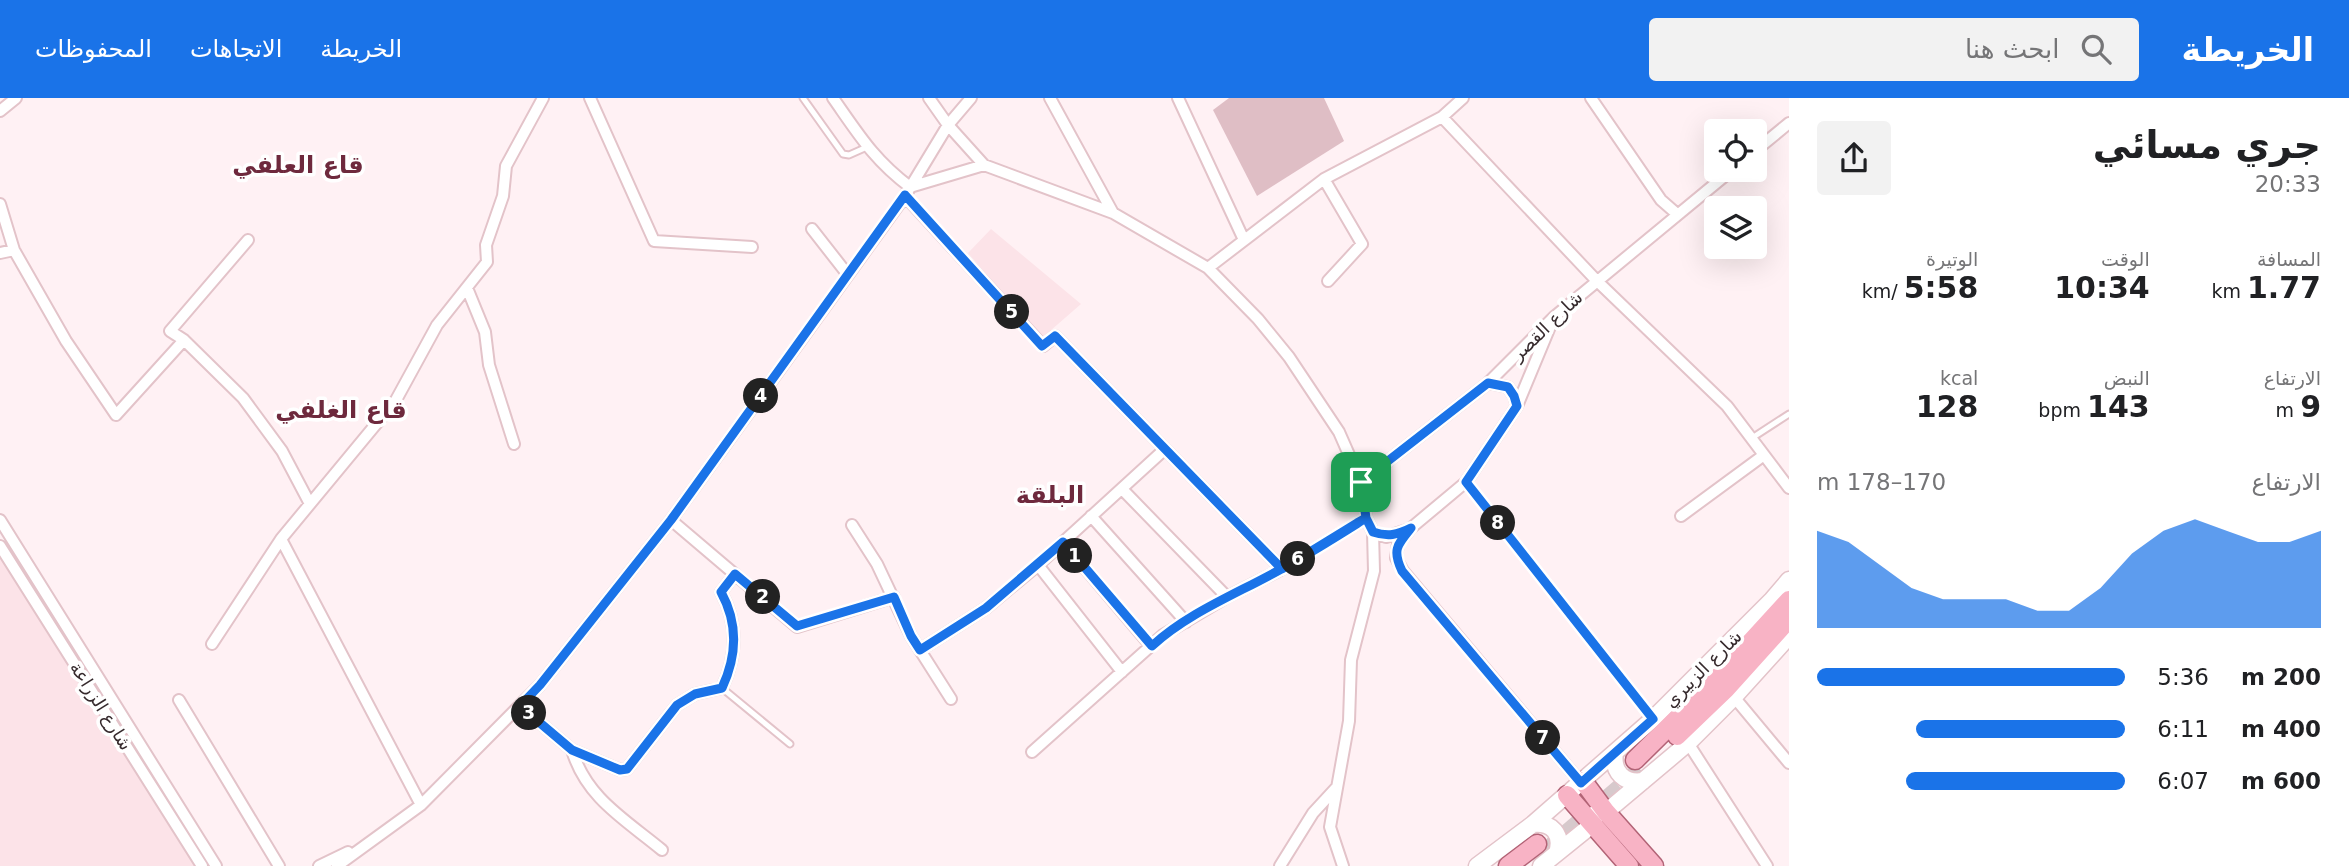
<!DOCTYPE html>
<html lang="ar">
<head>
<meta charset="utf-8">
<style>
  :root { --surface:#fff; --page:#f2f2f2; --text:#202124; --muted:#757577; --accent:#1a73e8 }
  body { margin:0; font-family:"DejaVu Sans","Noto Sans Arabic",sans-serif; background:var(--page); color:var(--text); direction:rtl; height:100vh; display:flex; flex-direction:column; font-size:26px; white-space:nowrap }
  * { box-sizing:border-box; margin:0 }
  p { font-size:23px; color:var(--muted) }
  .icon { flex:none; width:38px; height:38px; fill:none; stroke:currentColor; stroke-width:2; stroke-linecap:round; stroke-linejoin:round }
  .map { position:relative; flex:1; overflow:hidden; direction:ltr }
  .drawer { display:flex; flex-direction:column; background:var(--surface); width:560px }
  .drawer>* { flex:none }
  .tools { position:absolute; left:1704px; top:21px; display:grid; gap:14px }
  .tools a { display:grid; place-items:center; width:63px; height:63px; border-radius:7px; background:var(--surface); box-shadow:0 7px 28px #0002; font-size:35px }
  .pin { position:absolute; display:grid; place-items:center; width:60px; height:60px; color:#fff; margin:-30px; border-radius:14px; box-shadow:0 4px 10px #0006 }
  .km { position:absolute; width:35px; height:35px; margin:-18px; border-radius:50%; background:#222; color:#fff; font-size:19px; line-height:35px; text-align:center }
  .round { display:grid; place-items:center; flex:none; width:74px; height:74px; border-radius:7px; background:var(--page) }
  .head { display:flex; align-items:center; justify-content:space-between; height:119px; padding:0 28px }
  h1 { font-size:38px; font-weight:700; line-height:52px }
  .figures { display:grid; grid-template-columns:repeat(3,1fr); gap:10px; height:119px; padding:7px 28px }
  .figures div { display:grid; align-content:center }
  .figures b { font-size:30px; font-weight:700 }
  .figures small { font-size:19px; font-weight:400 }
  .figures p { font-size:19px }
  .chart { height:196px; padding:14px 28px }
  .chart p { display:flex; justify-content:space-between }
  .chart svg { width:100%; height:126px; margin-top:7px; fill:var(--accent); opacity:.7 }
  ul { padding:0 28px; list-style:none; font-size:23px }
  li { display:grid; grid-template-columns:112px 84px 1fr; align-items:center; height:52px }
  li i { height:18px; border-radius:9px; background:var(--accent) }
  header { display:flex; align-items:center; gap:42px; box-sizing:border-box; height:98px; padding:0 35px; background:var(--accent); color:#fff }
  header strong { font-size:33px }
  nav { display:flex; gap:38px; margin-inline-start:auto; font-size:24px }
  .search { width:490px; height:63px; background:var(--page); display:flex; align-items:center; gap:18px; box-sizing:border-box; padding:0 24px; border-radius:7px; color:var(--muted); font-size:26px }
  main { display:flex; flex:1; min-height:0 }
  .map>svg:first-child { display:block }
  .built { fill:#fce3e8 }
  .green { fill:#dfbec5 }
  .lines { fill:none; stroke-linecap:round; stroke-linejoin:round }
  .primary-tunnel { stroke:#d7c9cc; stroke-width:18; stroke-dasharray:18 9; stroke-linecap:butt }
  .service-casing { stroke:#e3c3c9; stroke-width:9 }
  .minor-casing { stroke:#e3c3c9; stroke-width:14 }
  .secondary-casing { stroke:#e3c3c9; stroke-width:19 }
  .primary-casing { stroke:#b26376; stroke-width:21 }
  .service { stroke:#fff; stroke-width:5 }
  .minor { stroke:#fff; stroke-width:10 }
  .secondary { stroke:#fff; stroke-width:16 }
  .primary { stroke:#f8b3c5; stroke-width:18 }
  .route-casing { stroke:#fff; stroke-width:14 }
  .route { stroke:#1a73e8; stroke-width:9 }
  .labels { text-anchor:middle; stroke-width:7; stroke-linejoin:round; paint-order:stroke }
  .street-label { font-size:18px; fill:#362a2d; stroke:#fff }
  .district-label { font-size:24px; font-weight:bold; fill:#6e293d; stroke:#fff }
</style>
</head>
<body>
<header>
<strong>الخريطة</strong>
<div class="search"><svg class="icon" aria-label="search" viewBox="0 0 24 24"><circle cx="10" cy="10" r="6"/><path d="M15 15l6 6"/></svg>ابحث هنا</div>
<nav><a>الخريطة</a><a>الاتجاهات</a><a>المحفوظات</a></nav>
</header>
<main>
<section class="drawer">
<div class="head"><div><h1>جري مسائي</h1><p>20:33</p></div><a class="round"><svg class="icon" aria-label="share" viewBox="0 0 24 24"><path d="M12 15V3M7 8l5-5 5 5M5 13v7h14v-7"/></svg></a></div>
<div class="figures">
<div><p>المسافة</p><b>1.77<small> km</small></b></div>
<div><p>الوقت</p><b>10:34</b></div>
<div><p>الوتيرة</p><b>5:58<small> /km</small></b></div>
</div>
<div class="figures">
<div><p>الارتفاع</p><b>9<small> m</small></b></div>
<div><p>النبض</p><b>143<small> bpm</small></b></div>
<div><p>kcal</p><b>128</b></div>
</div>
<div class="chart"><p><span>الارتفاع</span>170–178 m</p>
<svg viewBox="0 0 160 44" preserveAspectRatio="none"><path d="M0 44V10L10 14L20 22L30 30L40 34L50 34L60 34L70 38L80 38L90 30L100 18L110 10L120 6L130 10L140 14L150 14L160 10V44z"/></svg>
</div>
<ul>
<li><b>200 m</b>5:36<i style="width:100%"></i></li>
<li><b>400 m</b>6:11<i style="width:68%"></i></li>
<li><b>600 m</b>6:07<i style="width:71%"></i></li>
</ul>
</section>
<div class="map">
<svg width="1789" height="768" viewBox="0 0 1789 768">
  <rect width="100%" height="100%" fill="#fff1f4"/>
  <path class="built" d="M 991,131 L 1081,206 L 1042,240 L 968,155 Z
    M 0,457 L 201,768 L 0,768 Z"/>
  <path class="green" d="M 1229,0 L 1324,0 L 1344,43 L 1257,98 L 1213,12 Z"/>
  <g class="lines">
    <path class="primary-tunnel" d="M 1545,754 L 1644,669"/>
    <defs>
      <path id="service" d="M 803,0 L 843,56 L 849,57 L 867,49
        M 1752,340 L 1789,316
        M 1466,384 L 1651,618
        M 722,590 L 790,646"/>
      <path id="minor" d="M 590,0 L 654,143 L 752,149
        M 833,0 C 859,37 874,62 910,89
        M 929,0 L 948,27 L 984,67 L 1113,115 L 1208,170 L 1258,221 L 1289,259 L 1339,334 L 1361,384 L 1366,420 L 1373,434 L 1374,473 L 1351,562 L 1349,623 L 1330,729 L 1343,768
        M 1050,0 L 1113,115
        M 1178,0 L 1244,142
        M 1591,0 L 1661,102 L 1677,116
        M 0,13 L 16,0
        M 1442,19 L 1596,182 L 1727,308 L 1789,390
        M 1755,53 L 1789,25
        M 1324,81 L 1362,146 L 1328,183
        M 910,89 L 984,67
        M 905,98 L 1043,248 L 1055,238 L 1282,471
        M 0,106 L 14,152 L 66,243 L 116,317 L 184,242 L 170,233 L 248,142
        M 812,131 L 848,177
        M 0,155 L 14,152
        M 1208,170 L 1324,81 L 1442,19 L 1463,0
        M 467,190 L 485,234 L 489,267 L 514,346
        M 1554,219 L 1517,308 L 1466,384 L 1411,430 L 1398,446 L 1396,460 L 1403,473 L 1581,685
        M 184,242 L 243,300 L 282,353 L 310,406
        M 1488,285 L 1508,289 L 1514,298 L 1517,308
        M 1361,384 L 1488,285 L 1554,219 L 1732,72
        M 1122,391 L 1227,499
        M 1091,418 L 1186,524
        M 1681,418 L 1764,357
        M 0,422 L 216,768
        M 671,422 L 797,529 L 894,499
        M 852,427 L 877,466 L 911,538 L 951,601
        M 1373,434 L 1386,439 L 1407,432
        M 281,441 L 421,707
        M 1063,444 L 1151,548
        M 0,448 L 202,768
        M 1038,467 L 1122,574
        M 212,546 L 281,441 L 396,302 L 437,227 L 487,164 L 486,147 L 503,98 L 506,68 L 543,0
        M 920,552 L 986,510 L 1038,467 L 1165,351
        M 1734,599 L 1789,665
        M 179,602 L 279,768
        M 520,608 L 572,652 L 620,672 L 627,671 L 677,607 L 695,596 L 722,590 C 737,558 738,525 721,494 L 735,476
        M 1688,645 L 1767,768
        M 572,652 C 586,700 626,722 662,752
        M 1032,654 L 1163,537 L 1227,499 L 1282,471 L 1366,420
        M 319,768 L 348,754
        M 337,768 L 421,707 L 540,587 L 671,422 L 905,98 L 948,27 L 971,0
        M 1280,768 L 1313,715 L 1337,689"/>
      <path id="secondary" d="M 1615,655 C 1612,674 1624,686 1643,683
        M 1606,714 L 1688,645 L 1734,599 L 1789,538
        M 1533,726 C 1552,724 1563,736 1557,755
        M 1477,768 L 1533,726 L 1653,621 L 1772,502 L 1789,482
        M 1541,768 L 1593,726 L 1596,715"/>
      <path id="primary" d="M 1677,638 L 1726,591 L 1789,521
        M 1635,662 L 1713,585 L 1789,502
        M 1583,683 L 1606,714 L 1654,768
        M 1567,697 L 1629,768
        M 1508,768 L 1537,746"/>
    </defs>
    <use href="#service" class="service-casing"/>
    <use href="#minor" class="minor-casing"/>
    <use href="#secondary" class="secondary-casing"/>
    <use href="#primary" class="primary-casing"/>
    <use href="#service" class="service"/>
    <use href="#minor" class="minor"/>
    <use href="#secondary" class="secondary"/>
    <use href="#primary" class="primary"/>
  </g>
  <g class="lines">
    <defs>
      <path id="route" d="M 1361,384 L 1366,420 C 1339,437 1311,455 1283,470 C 1239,495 1189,514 1152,548 L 1063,444 L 986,510 L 920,552 L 911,538 L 894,499 L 797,528 L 735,476 L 721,494 C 738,525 737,558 722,590 L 695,596 L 677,607 L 627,671 L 620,672 L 572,652 L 520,608 L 540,587 L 671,422 L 905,97 L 1042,248 L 1055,238 L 1282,471 L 1357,425 L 1366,420 L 1373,434 C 1388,439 1397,437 1411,430 C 1397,447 1392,452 1402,473 L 1581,685 L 1653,621 L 1466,384 L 1517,308 L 1514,298 L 1508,289 L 1488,285 L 1361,384"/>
    </defs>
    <use href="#route" class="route-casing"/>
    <use href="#route" class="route"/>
  </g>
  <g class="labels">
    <g class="street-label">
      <text transform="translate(1547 228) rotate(-44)" y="6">شارع القصر</text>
      <text transform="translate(1703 571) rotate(-45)" y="6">شارع الزبيري</text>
      <text transform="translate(101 608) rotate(58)" y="6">شارع الزراعة</text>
    </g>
    <g class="district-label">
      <text x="298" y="75">قاع العلفي</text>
      <text x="341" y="320">قاع الغلفي</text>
      <text x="1050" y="405">البلقة</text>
    </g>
  </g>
</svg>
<div class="tools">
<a><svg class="icon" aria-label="locate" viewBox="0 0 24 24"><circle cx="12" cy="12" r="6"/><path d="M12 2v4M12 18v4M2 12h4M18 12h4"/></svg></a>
<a><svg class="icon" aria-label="layers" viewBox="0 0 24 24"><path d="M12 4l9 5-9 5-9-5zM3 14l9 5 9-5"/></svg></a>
</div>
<div class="pin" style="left:1361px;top:384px;background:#1e9e55"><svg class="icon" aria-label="arrive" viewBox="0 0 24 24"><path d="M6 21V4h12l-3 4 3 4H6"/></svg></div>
<b class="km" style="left:1075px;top:458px">1</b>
<b class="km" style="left:763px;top:499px">2</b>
<b class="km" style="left:529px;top:615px">3</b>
<b class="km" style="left:761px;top:298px">4</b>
<b class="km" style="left:1012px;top:214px">5</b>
<b class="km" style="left:1298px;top:461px">6</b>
<b class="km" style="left:1543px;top:640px">7</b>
<b class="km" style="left:1498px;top:425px">8</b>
</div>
</main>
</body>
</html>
